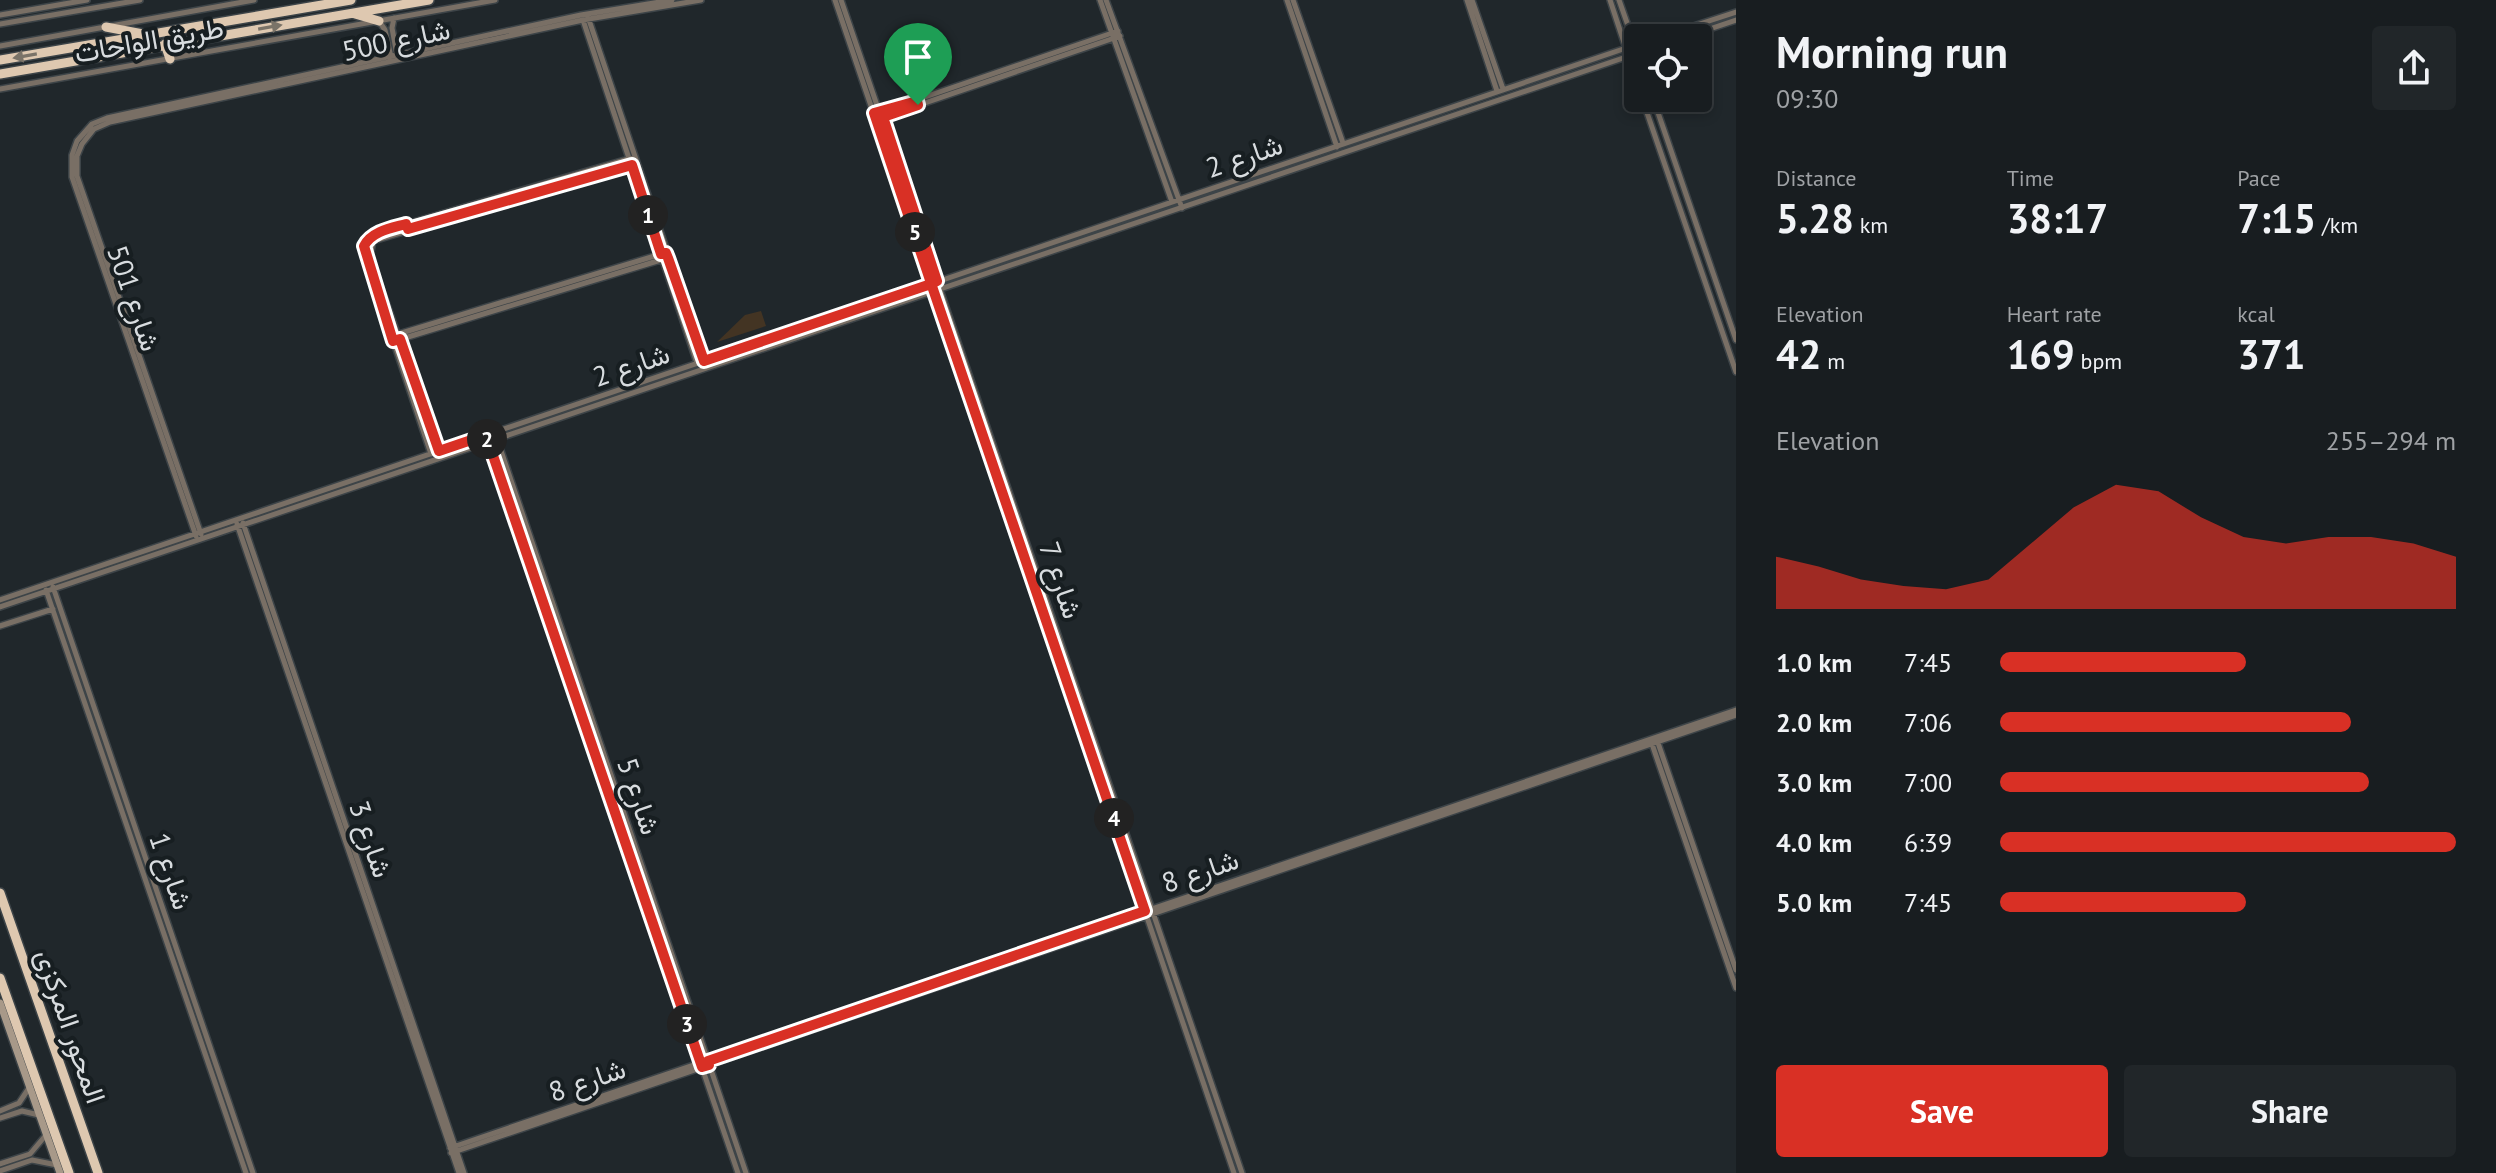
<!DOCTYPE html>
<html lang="en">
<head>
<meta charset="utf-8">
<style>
  :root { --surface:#181d20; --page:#212629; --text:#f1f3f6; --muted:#9fa2a5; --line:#363b3e; --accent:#d93025 }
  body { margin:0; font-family:"PT Sans",Vazirmatn,sans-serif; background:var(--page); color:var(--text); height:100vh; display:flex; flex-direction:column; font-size:30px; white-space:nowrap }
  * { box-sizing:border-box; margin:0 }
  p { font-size:26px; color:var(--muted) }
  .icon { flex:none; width:44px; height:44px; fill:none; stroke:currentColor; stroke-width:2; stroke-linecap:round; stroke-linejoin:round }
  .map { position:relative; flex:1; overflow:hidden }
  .side { display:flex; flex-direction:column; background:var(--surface); width:760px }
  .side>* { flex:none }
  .buttons { position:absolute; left:1624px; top:24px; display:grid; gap:16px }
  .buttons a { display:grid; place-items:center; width:88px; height:88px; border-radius:8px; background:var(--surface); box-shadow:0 4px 12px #0003,0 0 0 2px var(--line); font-size:40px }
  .pin { position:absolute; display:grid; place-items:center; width:68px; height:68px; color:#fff; margin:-82px -34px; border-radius:50% 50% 50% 0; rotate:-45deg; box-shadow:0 0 8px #0007 }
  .pin .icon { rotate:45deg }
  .km { position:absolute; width:40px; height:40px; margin:-20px; border-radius:50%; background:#222; color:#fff; font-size:22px; line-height:40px; text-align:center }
  .round { display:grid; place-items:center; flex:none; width:84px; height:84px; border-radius:8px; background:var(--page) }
  .head { display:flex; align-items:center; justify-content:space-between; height:136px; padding:0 40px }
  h1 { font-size:44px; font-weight:700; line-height:60px }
  .stats { display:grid; grid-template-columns:repeat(3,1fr); gap:12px; height:136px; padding:8px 40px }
  .stats div { display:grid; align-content:center }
  .stats b { font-size:40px; font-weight:700 }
  .stats small { font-size:22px; font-weight:400 }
  .stats p { font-size:22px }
  .chart { height:224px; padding:16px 40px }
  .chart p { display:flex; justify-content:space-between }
  .chart svg { width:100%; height:144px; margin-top:8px; fill:var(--accent); opacity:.7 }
  .primary-button { display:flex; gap:16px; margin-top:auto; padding:16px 40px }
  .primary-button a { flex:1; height:92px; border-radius:8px; background:var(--accent); color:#fff; font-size:32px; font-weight:700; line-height:92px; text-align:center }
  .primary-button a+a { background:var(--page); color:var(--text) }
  ul { padding:0 40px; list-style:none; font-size:26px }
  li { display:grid; grid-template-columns:128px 96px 1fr; align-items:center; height:60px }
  li i { height:20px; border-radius:10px; background:var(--accent) }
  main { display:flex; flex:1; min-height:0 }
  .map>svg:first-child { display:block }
  .green { fill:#433423 }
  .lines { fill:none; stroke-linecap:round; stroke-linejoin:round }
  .minor-casing { stroke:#3d4448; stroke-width:8 }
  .secondary-casing { stroke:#3d4448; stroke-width:10 }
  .trunk-casing { stroke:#3d4448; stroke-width:12 }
  .minor { stroke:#796f65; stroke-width:5 }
  .secondary { stroke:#a89989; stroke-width:7 }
  .trunk { stroke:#dec8b0; stroke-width:9 }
  .oneway { fill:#7a7368 }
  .route-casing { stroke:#fff; stroke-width:16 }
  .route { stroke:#d93025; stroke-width:10 }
  .labels { text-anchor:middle; stroke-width:8; stroke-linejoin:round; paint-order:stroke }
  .street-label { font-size:28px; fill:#d8dcdf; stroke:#171e21 }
</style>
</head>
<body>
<main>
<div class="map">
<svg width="1736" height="1173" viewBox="0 0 1736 1173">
  <rect width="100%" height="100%" fill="#20272b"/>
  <path class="green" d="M 761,311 L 766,326 L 717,342 L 745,315 Z"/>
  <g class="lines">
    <defs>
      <path id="minor" d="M 835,0 L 1234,1173
        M 841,0 L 1242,1173
        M 1100,0 L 1172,202
        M 1106,0 L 1182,208
        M 1287,0 L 1337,147
        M 1293,0 L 1343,143
        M 1467,0 L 1497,91
        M 1472,0 L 1503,89
        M 1610,0 L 1638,85
        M 1619,0 L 1638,54
        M 0,15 L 87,0
        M 588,17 L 704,361
        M 394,18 L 392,28 L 397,55
        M 583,20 L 697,363
        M 379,21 L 385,30 L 391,57
        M 0,24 L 140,0
        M 1657,38 L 1736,12
        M 1683,38 L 1736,20
        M 0,46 L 254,0
        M 0,89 L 495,0
        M 1642,98 L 1736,372
        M 1653,98 L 1736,340
        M 881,112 L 1118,31
        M 881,118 L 1120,36
        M 395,335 L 661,254
        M 398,340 L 664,259
        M 497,439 L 746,1173
        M 488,440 L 738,1173
        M 439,451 L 370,257 L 373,241 L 637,163
        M 431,454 L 364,253 L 366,241 L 393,228 L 635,157
        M 243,523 L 464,1173
        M 237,524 L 459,1173
        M 201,534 L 77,176 L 77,156 L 82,144 L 94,129 L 110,122 L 583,20 L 701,0
        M 196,536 L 72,177 L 72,155 L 77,141 L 92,124 L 107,118 L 581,15 L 672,0
        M 53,587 L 253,1173
        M 46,590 L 246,1173
        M 0,600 L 1638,44
        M 0,607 L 1638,53
        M 0,626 L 53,609
        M 1657,740 L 1736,970
        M 1652,744 L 1736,988
        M 0,1111 L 19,1103 L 29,1088
        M 0,1118 L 22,1111 L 39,1115
        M 450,1148 L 1736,710
        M 451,1153 L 1736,715
        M 0,1164 L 30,1154 L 46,1135
        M 0,1171 L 32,1160 L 57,1165"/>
      <path id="secondary" d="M 0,1003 L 60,1173"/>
      <path id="trunk" d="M 355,14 L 379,21
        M 106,27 L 143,34
        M 165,44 L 170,59
        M 0,60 L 351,0
        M 0,74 L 429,0
        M 0,893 L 98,1173
        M 0,978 L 69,1173"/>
    </defs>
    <use href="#minor" class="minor-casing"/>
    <use href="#secondary" class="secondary-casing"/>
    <use href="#trunk" class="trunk-casing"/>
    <use href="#minor" class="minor"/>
    <use href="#secondary" class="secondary"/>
    <use href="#trunk" class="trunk"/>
  </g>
  <defs><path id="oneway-solid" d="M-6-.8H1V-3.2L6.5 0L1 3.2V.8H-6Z" transform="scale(2)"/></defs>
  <g class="oneway">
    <use href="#oneway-solid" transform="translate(270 27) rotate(-10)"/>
    <use href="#oneway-solid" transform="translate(25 56) rotate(170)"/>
  </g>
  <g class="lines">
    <defs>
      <path id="route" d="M 918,105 L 883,117 L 937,281 L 931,284 L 704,361 L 668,258 L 666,253 L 661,254 L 632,165 L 408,229 L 406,224 C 392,228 372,231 364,246 L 393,341 L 400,339 L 439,451 L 486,435 L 702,1067 L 709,1065 L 708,1061 L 1145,911 L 934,292 C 914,233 894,173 874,113 L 917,101 L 918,105"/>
    </defs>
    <use href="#route" class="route-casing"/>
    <use href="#route" class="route"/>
  </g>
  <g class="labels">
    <g class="street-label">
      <text transform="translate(149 40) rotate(-10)" y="10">طريق الواحات</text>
      <text transform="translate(396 40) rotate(-12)" y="10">شارع 500</text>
      <text transform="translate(1244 156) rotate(-19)" y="10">شارع 2</text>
      <text transform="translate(134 298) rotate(71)" y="10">شارع 501</text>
      <text transform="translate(631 365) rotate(-19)" y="10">شارع 2</text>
      <text transform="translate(1061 580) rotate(71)" y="10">شارع 7</text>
      <text transform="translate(639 796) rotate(71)" y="10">شارع 5</text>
      <text transform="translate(371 839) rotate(71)" y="10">شارع 3</text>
      <text transform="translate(171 871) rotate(71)" y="10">شارع 1</text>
      <text transform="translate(1200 871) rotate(-19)" y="10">شارع 8</text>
      <text transform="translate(71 1026) rotate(71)" y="10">المحور المركزى</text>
      <text transform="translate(587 1080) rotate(-19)" y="10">شارع 8</text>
    </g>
  </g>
</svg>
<div class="buttons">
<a><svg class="icon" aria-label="locate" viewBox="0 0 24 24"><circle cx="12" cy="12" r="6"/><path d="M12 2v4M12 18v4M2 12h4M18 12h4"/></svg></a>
</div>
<div class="pin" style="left:918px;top:105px;background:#1e9e55"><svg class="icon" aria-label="arrive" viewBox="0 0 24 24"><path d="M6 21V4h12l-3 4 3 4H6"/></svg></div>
<b class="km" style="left:648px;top:215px">1</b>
<b class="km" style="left:487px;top:439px">2</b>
<b class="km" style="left:687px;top:1024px">3</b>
<b class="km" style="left:1114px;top:818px">4</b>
<b class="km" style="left:915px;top:232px">5</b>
</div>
<section class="side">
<div class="head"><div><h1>Morning run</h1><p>09:30</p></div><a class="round"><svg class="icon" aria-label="share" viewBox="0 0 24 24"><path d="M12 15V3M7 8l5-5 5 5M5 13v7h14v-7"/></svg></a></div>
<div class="stats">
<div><p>Distance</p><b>5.28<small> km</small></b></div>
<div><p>Time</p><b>38:17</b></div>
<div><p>Pace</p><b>7:15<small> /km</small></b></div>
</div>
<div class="stats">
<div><p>Elevation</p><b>42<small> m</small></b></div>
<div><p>Heart rate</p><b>169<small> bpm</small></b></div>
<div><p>kcal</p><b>371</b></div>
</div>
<div class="chart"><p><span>Elevation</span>255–294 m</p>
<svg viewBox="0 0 160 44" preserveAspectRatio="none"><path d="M0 44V28L10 31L20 35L30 37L40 38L50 35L60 24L70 13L80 6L90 8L100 16L110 22L120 24L130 22L140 22L150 24L160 28V44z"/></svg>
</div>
<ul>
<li><b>1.0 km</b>7:45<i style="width:54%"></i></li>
<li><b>2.0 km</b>7:06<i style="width:77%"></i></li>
<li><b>3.0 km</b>7:00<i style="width:81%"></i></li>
<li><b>4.0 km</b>6:39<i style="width:100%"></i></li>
<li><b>5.0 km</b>7:45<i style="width:54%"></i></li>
</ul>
<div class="primary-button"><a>Save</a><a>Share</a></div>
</section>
</main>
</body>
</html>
